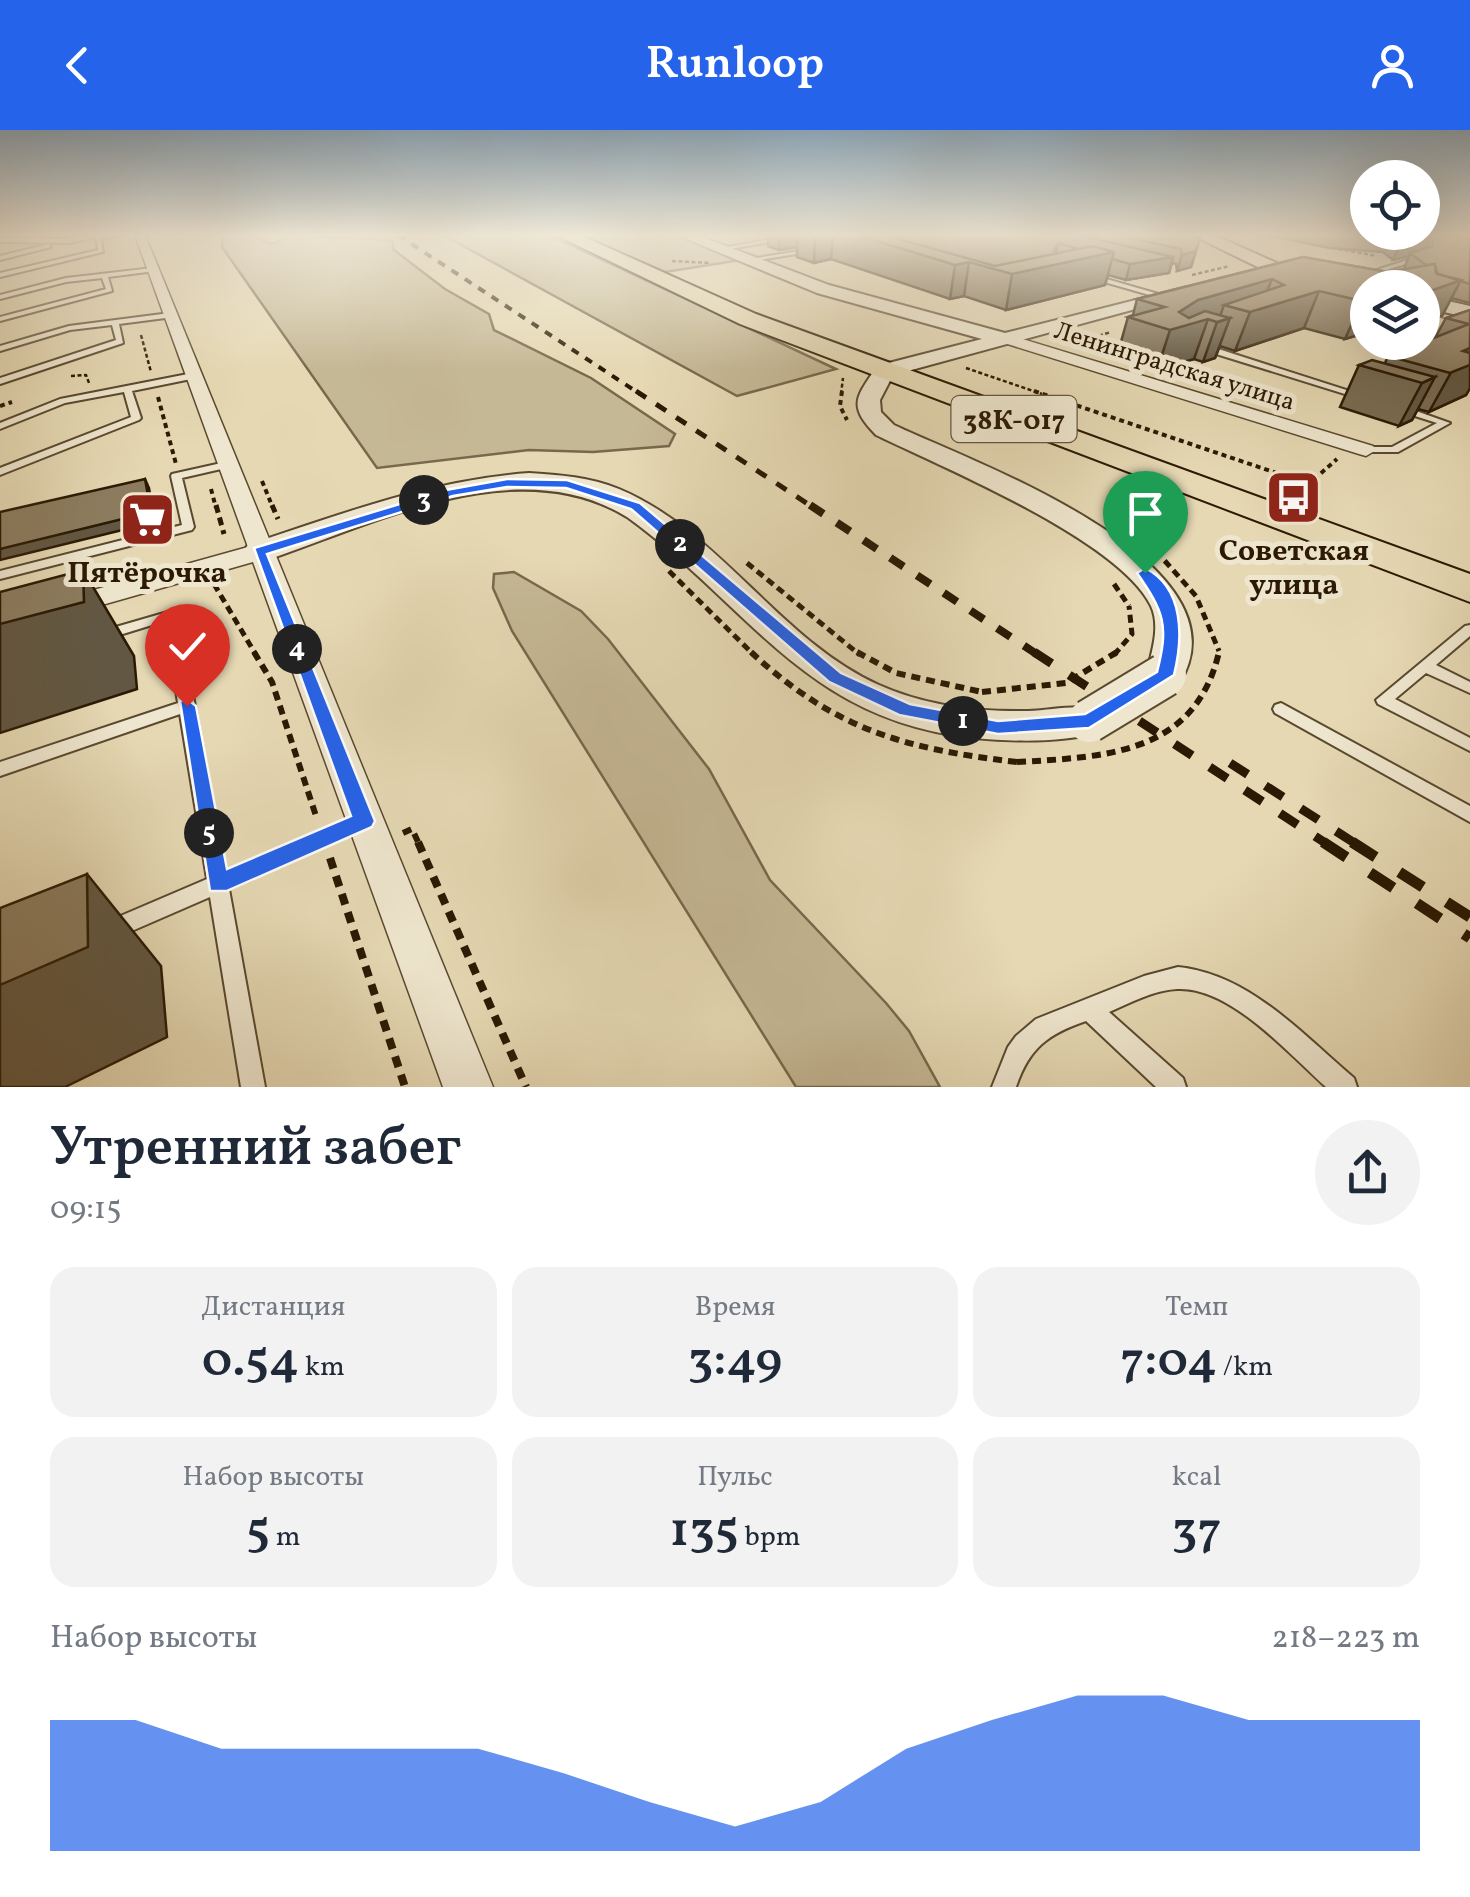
<!DOCTYPE html>
<html lang="ru">
<head>
<meta charset="utf-8">
<style>
  :root { --surface:#fff; --page:#f2f2f3; --text:#1f2937; --muted:#747a83; --accent:#2563eb }
  body { margin:0; font-family:Vollkorn,serif; background:var(--page); color:var(--text); height:100vh; display:flex; flex-direction:column; font-size:38px; white-space:nowrap }
  * { box-sizing:border-box; margin:0 }
  p { font-size:32px; color:var(--muted) }
  .icon { flex:none; width:55px; height:55px; fill:none; stroke:currentColor; stroke-width:2; stroke-linecap:round; stroke-linejoin:round }
  .map { position:relative; height:957px; overflow:hidden }
  .details { display:flex; flex-direction:column; background:var(--surface); flex:1 }
  .details>* { flex:none }
  .tools { position:absolute; left:1350px; top:30px; display:grid; gap:20px }
  .tools a { display:grid; place-items:center; width:90px; height:90px; border-radius:50%; background:var(--surface); box-shadow:0 10px 40px #0002; font-size:50px }
  .pin { position:absolute; display:grid; place-items:center; width:85px; height:85px; color:#fff; margin:-102px -42px; border-radius:50% 50% 50% 0; rotate:-45deg; box-shadow:0 0 10px #0007 }
  .pin .icon { rotate:45deg }
  .km { position:absolute; width:50px; height:50px; margin:-25px; border-radius:50%; background:#222; color:#fff; font-size:28px; line-height:50px; text-align:center }
  .round { display:grid; place-items:center; flex:none; width:105px; height:105px; border-radius:52px; background:var(--page) }
  .head { display:flex; align-items:center; justify-content:space-between; height:170px; padding:0 50px }
  h1 { font-size:55px; font-weight:600; line-height:75px }
  .metrics { display:grid; grid-template-columns:repeat(3,1fr); gap:15px; height:170px; padding:10px 50px }
  .metrics div { display:grid; align-content:center; border-radius:25px; background:var(--page); text-align:center }
  .metrics b { font-size:50px; font-weight:600 }
  .metrics small { font-size:28px; font-weight:400 }
  .metrics p { font-size:28px }
  .chart { height:280px; padding:20px 50px }
  .chart p { display:flex; justify-content:space-between }
  .chart svg { width:100%; height:180px; margin-top:10px; fill:var(--accent); opacity:.7 }
  header { display:flex; justify-content:space-between; align-items:center; height:130px; padding:0 50px; background:var(--accent); color:#fff; font-size:45px; font-weight:600 }
  .map>svg:first-child { display:block }
  .green { fill:#c5b895; stroke:#78684c; stroke-width:2.5 }
  .lines { fill:none; stroke-linecap:round; stroke-linejoin:round }
  .service-casing { stroke:#5a492f; stroke-width:4 }
  .minor-casing { stroke:#5a492f; stroke-width:3 }
  .tertiary-casing { stroke:#5a492f; stroke-width:4 }
  .secondary-casing { stroke:#2b1903; stroke-width:4 }
  .primary-casing { stroke:#2b1903; stroke-width:4 }
  .path-far4 { stroke:#2b1903; stroke-width:2.5; stroke-dasharray:4 2.5; stroke-linecap:butt }
  .path-far3 { stroke:#2b1903; stroke-width:4; stroke-dasharray:5 4; stroke-linecap:butt }
  .path-far2 { stroke:#2b1903; stroke-width:5; stroke-dasharray:8 5; stroke-linecap:butt }
  .path-far1 { stroke:#2b1903; stroke-width:6; stroke-dasharray:9 6; stroke-linecap:butt }
  .path { stroke:#2b1903; stroke-width:8; stroke-dasharray:11 8; stroke-linecap:butt }
  .service { fill:#eee6ce; fill-rule:evenodd }
  .minor { fill:#eee6ce; fill-rule:evenodd }
  .tertiary { fill:#eee6ce; fill-rule:evenodd }
  .secondary { fill:#eee6ce; fill-rule:evenodd }
  .primary { fill:#e5d8b3; fill-rule:evenodd }
  .rail-far4 { stroke:#2b1903; stroke-width:4; stroke-dasharray:8 8; stroke-linecap:butt }
  .rail-far3 { stroke:#2b1903; stroke-width:5; stroke-dasharray:12 12; stroke-linecap:butt }
  .rail-far2 { stroke:#2b1903; stroke-width:8; stroke-dasharray:16 16; stroke-linecap:butt }
  .rail-far1 { stroke:#2b1903; stroke-width:9; stroke-dasharray:21 21; stroke-linecap:butt }
  .rail { stroke:#2b1903; stroke-width:11; stroke-dasharray:28 28; stroke-linecap:butt }
  .tertiary-bridge-casing { stroke:#5a492f; stroke-width:46; stroke-linecap:butt }
  .path-bridge-far1 { stroke:#2b1903; stroke-width:5; stroke-dasharray:8 5; stroke-linecap:butt }
  .path-bridge { stroke:#2b1903; stroke-width:6; stroke-dasharray:9 6; stroke-linecap:butt }
  .tertiary-bridge { stroke:#eee6ce; stroke-width:42 }
  .wall { fill:#786b52; stroke:#2b1903; stroke-width:2.5 }
  .shaded-wall { fill:#625742; stroke:#2b1903; stroke-width:2.5 }
  .building { fill:#8c7c5f; stroke:#2b1903; stroke-width:2.5 }
  .route { fill:#2563eb; stroke:#fff; stroke-width:2.5 }
  .labels { text-anchor:middle; stroke-width:10; stroke-linejoin:round; paint-order:stroke }
  .far-street-label { font-size:25px; fill:#2b1903; stroke:#eee6ce }
  .shield { fill:#eee6ce; stroke:#665640; stroke-width:2.5 }
  .shield-label { font-size:28px; font-weight:bold; fill:#2b1903 }
  .poi-label { font-size:30px; font-weight:bold; fill:#2b1903; stroke:#eee6ce }
</style>
</head>
<body>
<header><svg class="icon" aria-label="back" viewBox="0 0 24 24"><path d="M15 5l-7 7 7 7"/></svg>Runloop<svg class="icon" aria-label="person" viewBox="0 0 24 24"><circle cx="12" cy="8" r="4"/><path d="M4 21q1-7 8-7t8 7"/></svg></header>
<div class="map">
<svg width="1470" height="957" viewBox="0 0 1470 957">
  <rect width="100%" height="100%" fill="#e5d8b3"/>
  <filter id="stains"><feTurbulence type="fractalNoise" baseFrequency=".002" numOctaves="4"/><feColorMatrix values="0 0 0 0 .2 0 0 0 0 .09 0 0 0 0 .02 0 0 0 .5 -.17"/></filter>
  <radialGradient id="worn" r=".72"><stop offset=".6" stop-color="#630" stop-opacity="0"/><stop offset="1" stop-color="#630" stop-opacity=".3"/></radialGradient>
  <path class="green" d="M 222,105 L 250,105 L 271,114 L 293,105 L 392,110 L 394,120 L 445,159 L 489,184 L 494,200 L 591,248 L 675,304 L 669,316 L 593,322 L 529,320 L 377,338 L 222,117 Z
    M 443,105 L 549,105 L 836,239 L 737,266 Z
    M 580,105 L 678,105 L 741,130 L 665,142 Z
    M 514,442 L 581,481 L 608,509 L 709,639 L 770,750 L 886,873 L 909,901 L 940,957 L 796,957 L 512,501 L 493,458 L 494,444 Z"/>
  <g class="lines">
    <defs>
      <path id="service" d="M 89,105 L 125,105 L 101,109 L 103,122 L 0,147 L 0,143 L 98,120 L 96,107 L 69,113 L 0,112 L 0,108 L 69,109 Z
        M 795,105 L 809,105 L 719,121 L 716,119 Z
        M 49,114 L 51,117 L 0,130 L 0,126 Z
        M 817,118 L 815,121 L 747,132 L 744,130 Z
        M 1420,126 L 1422,129 L 1366,146 L 1361,145 Z
        M 153,138 L 155,141 L 108,147 L 112,161 L 0,191 L 0,187 L 106,159 L 102,148 L 66,152 L 0,169 L 0,165 L 66,148 Z
        M 1089,144 L 1162,165 L 1163,166 L 1160,168 L 1087,147 Z
        M 170,183 L 173,183 L 173,187 L 119,194 L 123,213 L 0,254 L 0,248 L 116,210 L 112,195 L 70,200 L 0,221 L 0,216 L 69,196 Z
        M 1200,215 L 1206,215 L 1368,267 L 1361,269 L 1200,219 Z
        M 193,243 L 197,246 L 196,248 L 132,261 L 141,288 L 139,290 L 0,345 L 0,338 L 131,287 L 124,262 L 65,273 L 0,299 L 0,293 L 60,269 Z
        M 1396,276 L 1402,276 L 1450,293 L 1398,322 L 1362,322 L 1361,320 L 1366,317 L 1392,317 L 1437,293 L 1396,280 Z
        M 226,332 L 230,333 L 230,337 L 182,348 L 194,397 L 192,400 L 0,449 L 0,441 L 182,395 L 171,346 L 172,344 Z
        M 171,481 L 178,485 L 226,742 L 356,686 L 363,683 L 370,686 L 372,691 L 370,696 L 229,759 L 265,957 L 241,957 L 210,767 L 111,810 L 104,807 L 101,800 L 104,793 L 207,749 L 180,584 L 0,646 L 0,632 L 178,573 L 165,491 L 100,511 L 93,506 L 95,503 Z
        M 1470,495 L 1470,506 L 1436,535 L 1470,552 L 1470,563 L 1426,543 L 1395,569 L 1470,608 L 1470,621 L 1378,574 L 1376,570 L 1465,496 Z
        M 1281,573 L 1470,676 L 1470,692 L 1275,583 L 1273,579 L 1275,575 Z
        M 1178,837 C 1249,844 1302,904 1354,948 L 1357,957 L 1326,957 C 1289,924 1230,856 1177,859 C 1154,860 1130,873 1109,882 L 1183,948 L 1186,957 L 1156,957 L 1086,891 C 1048,904 1029,918 1016,957 L 992,957 L 1008,917 L 1016,906 L 1036,889 L 1144,846 Z"/>
      <path id="minor" d="M 135,105 L 145,105 L 493,957 L 443,957 L 253,432 L 0,504 L 0,486 L 248,417 Z
        M 1006,204 L 1373,316 L 1376,320 L 1366,326 L 1359,324 L 1001,212 L 1001,206 Z"/>
      <path id="tertiary" d="M 677,105 L 697,105 L 829,155 L 1005,203 L 1187,157 L 1187,165 L 893,245 L 880,270 L 881,282 L 894,295 C 972,332 1255,432 1179,554 L 1165,558 L 1151,554 L 1146,545 C 1151,524 1161,497 1151,476 C 1119,410 944,338 876,305 C 847,275 856,268 877,236 L 982,209 L 817,163 Z
        M 529,343 C 560,345 590,347 619,359 C 720,401 779,510 879,555 C 926,576 978,582 1028,581 C 1053,580 1080,573 1104,581 L 1110,591 L 1104,601 C 1063,613 1016,612 974,608 C 805,590 751,477 627,387 C 518,320 378,392 270,429 L 259,432 L 243,422 L 248,415 C 341,384 431,350 529,343 Z"/>
      <path id="secondary" d="M 1192,105 L 1214,105 L 1279,134 L 1376,158 L 1368,158 L 1368,165 L 1268,142 Z
        M 1422,165 L 1470,176 L 1470,188 L 1422,177 Z"/>
      <path id="primary" d="M 556,105 L 580,105 L 756,184 L 1470,444 L 1470,472 L 740,194 Z"/>
    </defs>
    <use href="#service" class="service-casing"/>
    <use href="#minor" class="minor-casing"/>
    <use href="#tertiary" class="tertiary-casing"/>
    <use href="#secondary" class="secondary-casing"/>
    <use href="#primary" class="primary-casing"/>
    <path class="path-far4" d="M 1300,112 L 1377,126
      M 672,131 L 711,133
      M 1192,145 L 1230,136
      M 141,205 L 151,242
      M 1074,213 L 1111,202
      M 966,238 L 1042,264
      M 71,246 L 86,245 L 89,253
      M 841,264 L 843,248"/>
    <path class="path-far3" d="M 842,261 L 840,276 L 847,290
      M 1034,261 L 1309,354
      M 158,267 L 176,334
      M 0,276 L 12,272
      M 262,351 L 273,378
      M 211,359 L 216,378
      M 1294,367 L 1337,329"/>
    <path class="path-far2" d="M 216,375 L 224,404
      M 272,375 L 278,389
      M 1156,421 L 1196,466 L 1219,521
      M 747,433 L 860,525
      M 669,441 L 754,525
      M 214,454 L 256,525
      M 1114,454 L 1129,476"/>
    <path class="path-far1" d="M 254,522 L 272,552 L 317,689
      M 751,522 C 835,600 905,619 1017,632
      M 857,522 L 896,543 L 982,562
      M 403,703 L 412,699 L 419,714"/>
    <path class="path" d="M 418,712 L 526,957
      M 330,728 L 405,957"/>
    <use href="#service" class="service"/>
    <use href="#minor" class="minor"/>
    <use href="#tertiary" class="tertiary"/>
    <use href="#secondary" class="secondary"/>
    <use href="#primary" class="primary"/>
    <path class="rail-far4" d="M 398,105 L 640,264"/>
    <path class="rail-far3" d="M 636,261 L 814,378"/>
    <path class="rail-far2" d="M 810,375 L 1038,525"/>
    <path class="rail-far1" d="M 1034,522 L 1327,714
      M 1230,633 L 1356,714"/>
    <path class="rail" d="M 1323,712 L 1470,808
      M 1352,712 L 1470,787"/>
    <defs>
      <path id="tertiary-bridge" d="M 1089,591 L 1165,545"/>
    </defs>
    <use href="#tertiary-bridge" class="tertiary-bridge-casing"/>
    <path class="path-bridge-far1" d="M 1114,525 L 1132,504 L 1129,476"/>
    <path class="path-bridge" d="M 982,562 L 1066,553 L 1117,522
      M 1017,632 C 1107,627 1195,624 1219,522"/>
    <use href="#tertiary-bridge" class="tertiary-bridge"/>
  </g>
  <path class="wall" d="M 768,105 L 1189,105 L 1200,108 L 1191,137 L 1177,141 L 1176,134 L 1172,133 L 1169,143 L 1126,150 L 1108,145 L 1105,155 L 1006,180 L 964,166 L 950,169 L 831,129 L 814,133 L 797,127 L 797,117 L 779,120 L 768,116 Z
    M 1266,105 L 1470,106 L 1470,173 L 1451,168 L 1442,186 L 1422,158 L 1368,158 L 1368,202 L 1345,209 L 1304,198 L 1235,221 L 1220,216 L 1215,228 L 1203,232 L 1194,229 L 1157,240 L 1117,226 L 1128,187 L 1133,185 L 1137,169 L 1303,127 L 1388,142 L 1404,139 L 1409,126 L 1393,130 L 1383,122 L 1330,118 Z
    M 1470,180 L 1470,258 L 1466,265 L 1429,282 L 1418,279 L 1412,290 L 1399,296 L 1340,277 L 1359,235 L 1385,233 L 1388,226 L 1436,206 L 1446,188 Z"/>
  <path class="shaded-wall" d="M 779,105 L 798,105 L 797,117 L 779,120 Z
    M 815,105 L 833,105 L 831,129 L 814,133 Z
    M 1431,107 L 1424,121 L 1410,123 L 1409,126 L 1393,130 L 1400,115 Z
    M 1058,113 L 1054,130 L 1114,122 L 1105,155 L 1006,180 L 1012,144 L 1054,121 Z
    M 1196,121 L 1191,137 L 1177,141 L 1182,125 Z
    M 1173,127 L 1169,143 L 1126,150 L 1130,134 Z
    M 969,132 L 964,166 L 950,169 L 955,135 Z
    M 1272,149 L 1260,179 L 1319,161 L 1304,198 L 1235,221 L 1250,182 L 1224,175 L 1218,192 L 1230,188 L 1215,228 L 1203,232 L 1217,192 L 1208,189 L 1194,229 L 1157,240 L 1170,200 L 1179,182 L 1198,170 Z
    M 1461,150 L 1442,186 L 1422,193 L 1422,164 Z
    M 1368,170 L 1368,202 L 1345,209 L 1362,171 Z
    M 1470,218 L 1470,258 L 1466,265 L 1429,282 L 1463,221 Z
    M 1435,247 L 1412,290 L 1399,296 L 1422,253 Z
    M 145,349 L 149,358 L 155,392 L 0,430 L 0,419 Z
    M 83,440 L 134,526 L 137,559 L 0,603 L 0,494 Z
    M 87,744 L 161,836 L 167,907 L 65,957 L 0,957 L 0,855 Z"/>
  <path class="building" d="M 857,105 L 884,105 L 995,136 L 1092,116 L 1114,122 L 1012,144 L 969,132 L 955,135 Z
    M 884,105 L 1079,105 L 1173,127 L 1130,134 L 1112,129 L 1114,122 L 1092,116 L 1078,119 L 1058,113 L 1054,121 L 1059,123 L 995,136 Z
    M 1117,105 L 1189,105 L 1200,108 L 1196,121 L 1182,125 L 1181,119 Z
    M 1358,105 L 1470,106 L 1470,154 L 1439,144 L 1436,143 L 1435,134 L 1426,135 L 1410,123 L 1433,116 L 1431,107 L 1400,115 L 1389,108 Z
    M 1303,127 L 1388,142 L 1435,134 L 1437,144 L 1461,150 L 1422,164 L 1422,158 L 1368,158 L 1368,170 L 1362,171 L 1319,161 L 1250,182 L 1224,175 L 1284,155 L 1272,149 L 1198,170 L 1179,182 L 1189,188 L 1205,181 L 1230,188 L 1217,192 L 1208,189 L 1170,200 L 1128,187 L 1165,177 L 1137,169 Z
    M 1470,180 L 1470,218 L 1463,221 L 1470,223 L 1470,235 L 1450,243 L 1388,226 L 1469,194 L 1446,188 Z
    M 1372,230 L 1435,247 L 1422,253 L 1359,235 Z
    M 145,349 L 151,382 L 0,419 L 0,382 Z
    M 83,440 L 84,472 L 0,494 L 0,462 Z
    M 87,744 L 88,817 L 0,855 L 0,778 Z"/>
  <linearGradient id="sky" x2="0" y2="1"><stop stop-color="#8da8bb"/><stop offset="0.44" stop-color="#f3eddd"/><stop offset="1" stop-color="#f3eddd" stop-opacity="0"/></linearGradient>
  <rect width="1470" height="239" fill="url(#sky)"/>
  <path class="route" d="M 507,349 L 567,350 L 640,373 L 841,543 L 910,574 L 998,591 L 1085,584 L 1157,542 C 1169,495 1164,482 1137,443 L 1145,438 C 1185,458 1183,509 1174,545 L 1089,598 L 998,604 L 899,585 L 829,552 L 631,379 L 566,358 L 507,357 L 453,366 L 267,424 L 375,691 L 372,697 L 227,761 L 210,761 L 180,571 L 187,569 L 196,576 L 227,739 L 351,686 L 254,418 L 446,360 Z"/>
  <defs>
    <symbol id="bus-square" viewBox="-11 -11 22 22"><rect x="-9" y="-9" width="18" height="18" rx="4" fill="#8f2418" stroke="#eee6ce"/><path d="M-5-6H5V4H4V6H2V4H-2V6H-4V4H-5ZM-3.5-4V0h7V-4ZM-3.5 1.2v1.5H-2V1.2ZM2 1.2v1.5H3.5V1.2Z" fill="#fff"/></symbol>
    <symbol id="supermarket-square" viewBox="-11 -11 22 22"><rect x="-9" y="-9" width="18" height="18" rx="4" fill="#8f2418" stroke="#eee6ce"/><path d="M-6-5.5h2.5l.6 2H6L4.5 2H-2.5L-4.4-4H-6ZM-1.5 3.2a1.3 1.3 0 1 0 .1 0ZM3 3.2a1.3 1.3 0 1 0 .1 0Z" fill="#fff"/></symbol>
  </defs>
  <g fill-rule="evenodd">
    <use href="#bus-square" x="1262" y="336" width="63" height="63"/>
    <use href="#supermarket-square" x="116" y="358" width="63" height="63"/>
  </g>
  <g class="labels">
    <g class="far-street-label">
      <text transform="translate(1175 235) rotate(17)" y="9">Ленинградская улица</text>
    </g>
    <rect class="shield" x="951.5" y="266" width="125" height="46" rx="8"/>
    <g class="shield-label">
      <text x="1014" y="299">38К-017</text>
    </g>
    <g class="poi-label">
      <text x="1294" y="430">Советская<tspan x="1294" dy="34">улица</tspan></text>
      <text x="147" y="452">Пятёрочка</text>
    </g>
  </g>
  <rect width="100%" height="100%" filter="url(#stains)"/>
  <rect width="100%" height="100%" fill="url(#worn)"/>
</svg>
<div class="tools">
<a><svg class="icon" aria-label="locate" viewBox="0 0 24 24"><circle cx="12" cy="12" r="6"/><path d="M12 2v4M12 18v4M2 12h4M18 12h4"/></svg></a>
<a><svg class="icon" aria-label="layers" viewBox="0 0 24 24"><path d="M12 4l9 5-9 5-9-5zM3 14l9 5 9-5"/></svg></a>
</div>
<div class="pin" style="left:1145px;top:443px;background:#1e9e55"><svg class="icon" aria-label="arrive" viewBox="0 0 24 24"><path d="M6 21V4h12l-3 4 3 4H6"/></svg></div>
<div class="pin" style="left:187px;top:576px;background:#d93025"><svg class="icon" aria-label="check" viewBox="0 0 24 24"><path d="M5 12l5 5 9-10"/></svg></div>
<b class="km" style="left:963px;top:591px">1</b>
<b class="km" style="left:680px;top:414px">2</b>
<b class="km" style="left:424px;top:370px">3</b>
<b class="km" style="left:297px;top:519px">4</b>
<b class="km" style="left:209px;top:703px">5</b>
</div>
<section class="details">
<div class="head"><div><h1>Утренний забег</h1><p>09:15</p></div><a class="round"><svg class="icon" aria-label="share" viewBox="0 0 24 24"><path d="M12 15V3M7 8l5-5 5 5M5 13v7h14v-7"/></svg></a></div>
<div class="metrics">
<div><p>Дистанция</p><b>0.54<small> km</small></b></div>
<div><p>Время</p><b>3:49</b></div>
<div><p>Темп</p><b>7:04<small> /km</small></b></div>
</div>
<div class="metrics">
<div><p>Набор высоты</p><b>5<small> m</small></b></div>
<div><p>Пульс</p><b>135<small> bpm</small></b></div>
<div><p>kcal</p><b>37</b></div>
</div>
<div class="chart"><p><span>Набор высоты</span>218–223 m</p>
<svg viewBox="0 0 160 44" preserveAspectRatio="none"><path d="M0 44V12L10 12L20 19L30 19L40 19L50 19L60 25L70 32L80 38L90 32L100 19L110 12L120 6L130 6L140 12L150 12L160 12V44z"/></svg>
</div>
</section>
</body>
</html>
